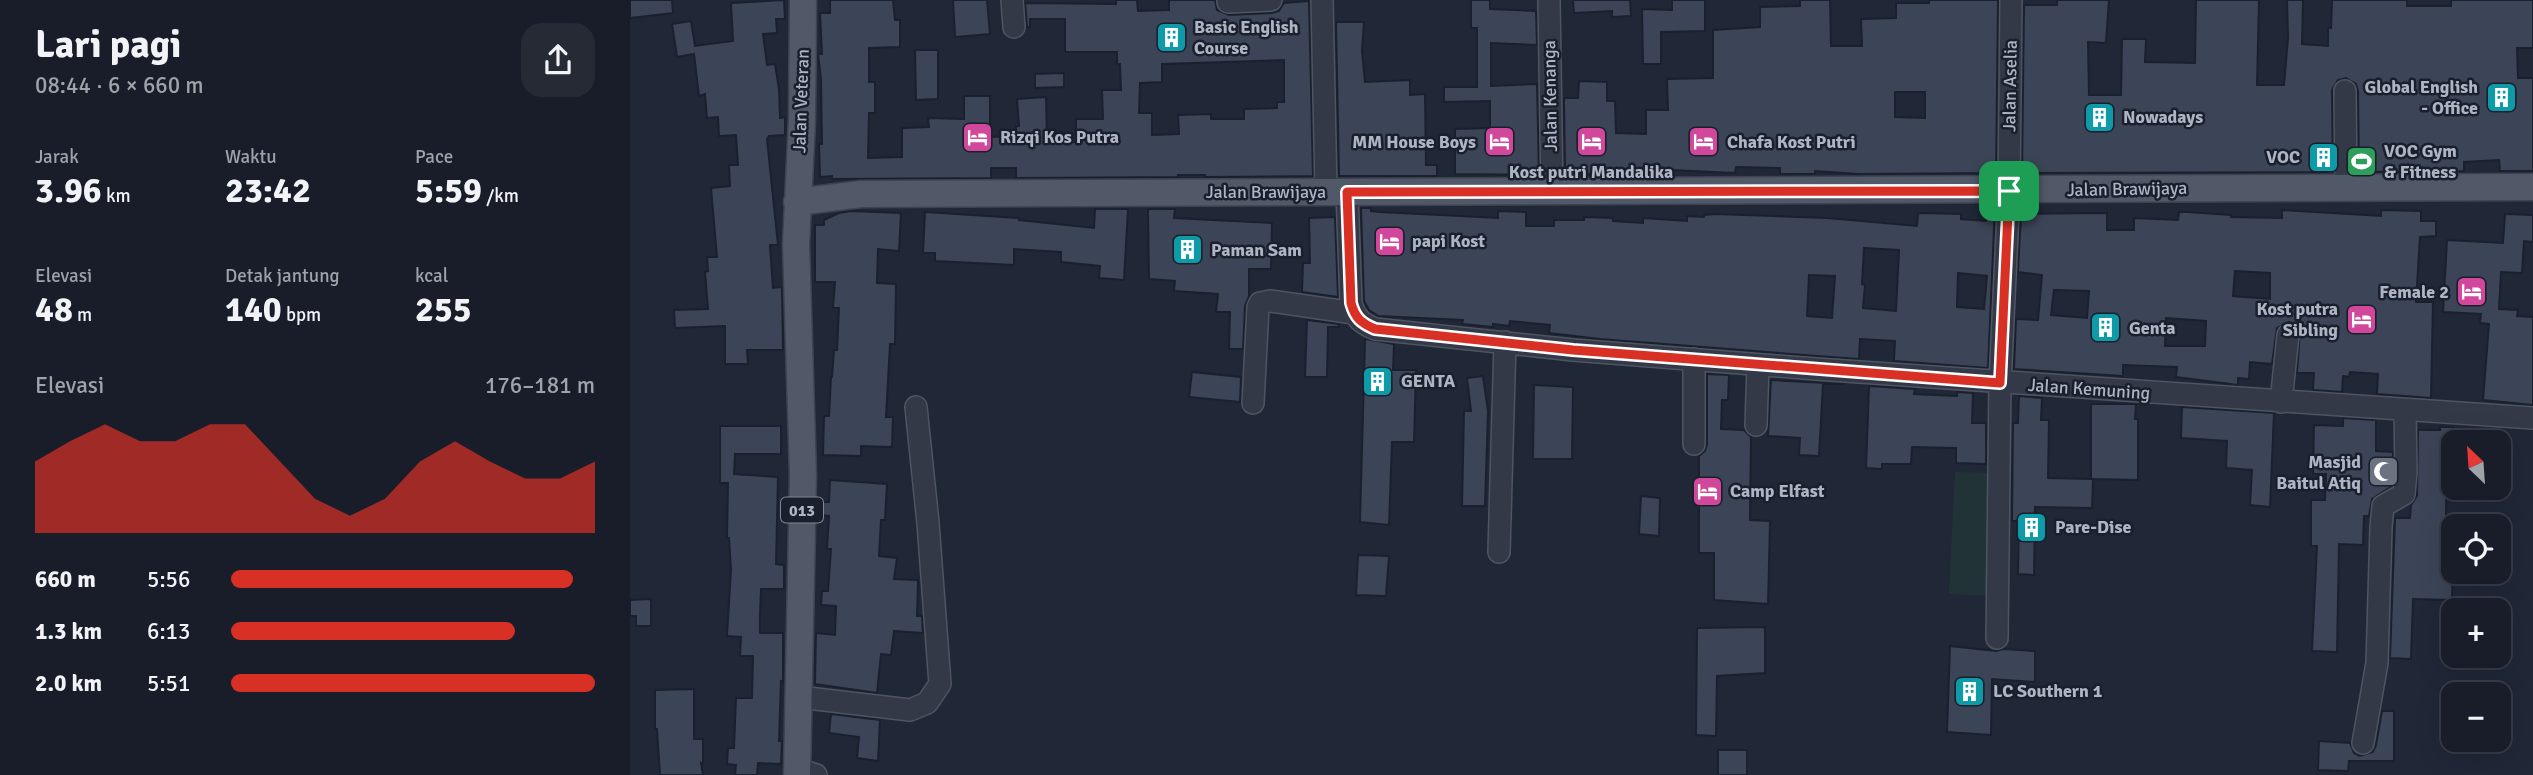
<!DOCTYPE html>
<html lang="id">
<head>
<meta charset="utf-8">
<style>
  :root { --surface:#181d29; --page:#252a35; --text:#f1f3f6; --muted:#9fa2a8; --line:#363b46; --accent:#d93025 }
  body { margin:0; font-family:Signika,sans-serif; background:var(--page); color:var(--text); height:100vh; display:flex; flex-direction:column; font-size:26px; white-space:nowrap }
  * { box-sizing:border-box; margin:0 }
  p { font-size:23px; color:var(--muted) }
  .icon { flex:none; width:38px; height:38px; fill:none; stroke:currentColor; stroke-width:2; stroke-linecap:round; stroke-linejoin:round }
  .map { position:relative; flex:1; overflow:hidden }
  .sheet { display:flex; flex-direction:column; background:var(--surface); width:630px }
  .sheet>* { flex:none }
  .needle { width:46px; rotate:335deg }
  .tools { position:absolute; left:1811px; top:430px; display:grid; gap:14px }
  .tools a { display:grid; place-items:center; width:70px; height:70px; border-radius:14px; background:var(--surface); box-shadow:0 7px 28px #0002,0 0 0 2px var(--line); font-size:35px }
  .pin { position:absolute; display:grid; place-items:center; width:60px; height:60px; color:#fff; margin:-30px; border-radius:14px; box-shadow:0 4px 10px #0006 }
  .round { display:grid; place-items:center; flex:none; width:74px; height:74px; border-radius:21px; background:var(--page) }
  .head { display:flex; align-items:center; justify-content:space-between; height:119px; padding:0 35px }
  h1 { font-size:38px; font-weight:700; line-height:52px }
  .metrics { display:grid; grid-template-columns:repeat(3,1fr); gap:10px; height:119px; padding:7px 35px }
  .metrics div { display:grid; align-content:center }
  .metrics b { font-size:35px; font-weight:700 }
  .metrics small { font-size:19px; font-weight:400 }
  .metrics p { font-size:19px }
  .chart { height:196px; padding:14px 35px }
  .chart p { display:flex; justify-content:space-between }
  .chart svg { width:100%; height:126px; margin-top:7px; fill:var(--accent); opacity:.7 }
  ul { padding:0 35px; list-style:none; font-size:23px }
  li { display:grid; grid-template-columns:112px 84px 1fr; align-items:center; height:52px }
  li i { height:18px; border-radius:9px; background:var(--accent) }
  main { display:flex; flex:1; min-height:0 }
  .map>svg:first-child { display:block }
  .green { fill:#223338 }
  .building { fill:#3c4557; stroke:#1b202e; stroke-width:2; fill-rule:evenodd }
  .lines { fill:none; stroke-linecap:round; stroke-linejoin:round }
  .minor-casing { stroke:#4e5462; stroke-width:24 }
  .major-casing { stroke:#3d4251; stroke-width:29 }
  .minor { stroke:#333947; stroke-width:21 }
  .major { stroke:#515867; stroke-width:26 }
  .route-casing { stroke:#fff; stroke-width:14 }
  .route { stroke:#d93025; stroke-width:9 }
  .labels { text-anchor:middle; stroke-width:5; stroke-linejoin:round; paint-order:stroke }
  .shield { fill:#191f2c; stroke:#818796; stroke-width:2 }
  .shield-label { font-size:16px; font-weight:bold; fill:#adb4c4 }
  .poi-label { font-size:18px; font-weight:bold; fill:#adb4c4; stroke:#191f2c; text-anchor:start }
  .street-label { font-size:18px; fill:#adb4c4; stroke:#191f2c }
</style>
</head>
<body>
<main>
<section class="sheet">
<div class="head"><div><h1>Lari pagi</h1><p>08:44 · 6 × 660 m</p></div><a class="round"><svg class="icon" aria-label="share" viewBox="0 0 24 24"><path d="M12 15V3M7 8l5-5 5 5M5 13v7h14v-7"/></svg></a></div>
<div class="metrics">
<div><p>Jarak</p><b>3.96<small> km</small></b></div>
<div><p>Waktu</p><b>23:42</b></div>
<div><p>Pace</p><b>5:59<small> /km</small></b></div>
</div>
<div class="metrics">
<div><p>Elevasi</p><b>48<small> m</small></b></div>
<div><p>Detak jantung</p><b>140<small> bpm</small></b></div>
<div><p>kcal</p><b>255</b></div>
</div>
<div class="chart"><p><span>Elevasi</span>176–181 m</p>
<svg viewBox="0 0 160 44" preserveAspectRatio="none"><path d="M0 44V19L10 12L20 6L30 12L40 12L50 6L60 6L70 19L80 32L90 38L100 32L110 19L120 12L130 19L140 25L150 25L160 19V44z"/></svg>
</div>
<ul>
<li><b>660 m</b>5:56<i style="width:94%"></i></li>
<li><b>1.3 km</b>6:13<i style="width:78%"></i></li>
<li><b>2.0 km</b>5:51<i style="width:100%"></i></li>
</ul>
</section>
<div class="map">
<svg width="1903" height="775" viewBox="0 0 1903 775">
  <rect width="100%" height="100%" fill="#202737"/>
  <path class="green" d="M 1325,472 L 1367,473 L 1364,596 L 1319,594 Z"/>
  <path class="building" d="M 0,0 L 42,0 L 43,13 L 0,18 Z
    M 154,0 L 155,19 L 146,19 L 147,33 L 133,34 L 137,65 L 145,64 L 149,89 L 150,118 L 155,117 L 155,135 L 139,136 L 137,139 L 148,245 L 140,245 L 143,288 L 152,287 L 153,350 L 117,350 L 118,364 L 95,364 L 95,326 L 45,328 L 44,310 L 78,309 L 75,272 L 78,271 L 77,257 L 87,257 L 81,188 L 100,186 L 99,165 L 108,165 L 106,135 L 89,136 L 88,117 L 77,118 L 75,94 L 69,96 L 64,54 L 47,57 L 42,24 L 61,21 L 65,46 L 103,41 L 101,3 Z
    M 200,0 L 263,0 L 265,20 L 270,20 L 270,47 L 239,48 L 239,82 L 245,82 L 245,113 L 239,113 L 238,158 L 272,157 L 272,128 L 299,127 L 298,118 L 334,119 L 334,96 L 360,96 L 360,137 L 386,136 L 386,126 L 389,126 L 387,99 L 416,97 L 417,142 L 446,142 L 446,119 L 473,119 L 472,90 L 491,90 L 490,64 L 487,64 L 487,52 L 435,52 L 435,19 L 400,19 L 400,27 L 397,27 L 395,3 L 486,4 L 486,0 L 507,0 L 508,11 L 539,10 L 539,0 L 585,0 L 587,10 L 599,15 L 642,13 L 649,11 L 654,3 L 679,1 L 683,176 L 575,177 L 575,175 L 548,175 L 548,177 L 386,178 L 386,168 L 361,168 L 361,178 L 202,179 L 202,176 L 190,177 L 189,144 L 192,144 L 191,79 L 188,54 L 192,54 L 190,13 L 200,13 ZM 654,60 L 654,102 L 647,102 L 647,108 L 614,109 L 614,119 L 581,119 L 581,114 L 548,115 L 549,134 L 522,135 L 522,113 L 509,113 L 510,83 L 532,82 L 532,64 Z
    M 323,0 L 357,0 L 360,34 L 325,37 Z
    M 841,0 L 860,0 L 860,9 L 906,11 L 907,45 L 861,43 L 861,86 L 907,84 L 909,175 L 825,174 L 825,129 L 860,128 L 860,101 L 814,102 L 814,87 L 847,87 L 847,28 L 841,28 Z
    M 943,0 L 1000,0 L 1001,16 L 982,17 L 982,11 L 944,13 Z
    M 1042,0 L 1075,0 L 1075,31 L 1031,32 L 1031,64 L 1013,64 L 1012,9 L 1042,10 Z
    M 1170,0 L 1200,0 L 1201,46 L 1232,46 L 1231,19 L 1266,18 L 1266,3 L 1299,3 L 1299,0 L 1368,0 L 1366,173 L 1229,174 L 1185,171 L 1185,174 L 1150,174 L 1150,168 L 1106,167 L 1105,173 L 1042,170 L 1042,175 L 935,174 L 934,98 L 948,98 L 949,81 L 977,82 L 977,101 L 985,101 L 986,133 L 1016,134 L 1016,110 L 1038,110 L 1037,79 L 1083,78 L 1083,30 L 1130,27 L 1130,7 L 1170,6 ZM 1265,92 L 1295,92 L 1295,118 L 1265,117 Z
    M 1427,0 L 1479,0 L 1476,43 L 1458,42 L 1459,95 L 1491,95 L 1492,39 L 1516,39 L 1515,62 L 1565,63 L 1566,0 L 1629,0 L 1627,85 L 1654,85 L 1658,38 L 1657,0 L 1673,0 L 1672,44 L 1698,46 L 1698,28 L 1701,28 L 1702,0 L 1777,0 L 1777,6 L 1821,6 L 1821,0 L 1903,0 L 1903,48 L 1887,48 L 1888,78 L 1903,78 L 1903,171 L 1870,171 L 1869,160 L 1834,162 L 1834,171 L 1729,172 L 1728,91 L 1726,84 L 1716,78 L 1708,80 L 1702,90 L 1703,172 L 1392,173 L 1394,5 L 1427,5 Z
    M 706,22 L 734,22 L 732,51 L 735,82 L 780,80 L 780,95 L 795,94 L 796,165 L 807,165 L 807,176 L 709,176 Z
    M 285,50 L 308,50 L 308,99 L 286,100 Z
    M 434,73 L 434,87 L 405,88 L 405,74 Z
    M 1360,205 L 1365,205 L 1358,368 L 1264,361 L 1265,341 L 1230,339 L 1229,359 L 1187,356 L 970,339 L 919,333 L 920,325 L 880,321 L 879,326 L 863,324 L 863,327 L 832,324 L 833,320 L 748,316 L 739,310 L 734,301 L 731,208 L 741,208 L 741,211 L 750,212 L 868,218 L 868,211 L 896,212 L 896,226 L 924,226 L 924,220 L 954,220 L 954,217 L 983,218 L 983,221 L 1013,223 L 1013,218 L 1057,221 L 1057,216 L 1074,217 L 1074,215 L 1085,214 L 1197,218 L 1287,226 L 1288,213 L 1331,214 L 1331,219 L 1356,221 ZM 1234,248 L 1269,250 L 1266,311 L 1233,308 L 1235,285 L 1232,284 ZM 1328,273 L 1357,276 L 1354,309 L 1327,307 ZM 1179,275 L 1205,276 L 1202,318 L 1177,316 Z
    M 465,209 L 498,209 L 494,280 L 469,278 L 470,266 L 431,262 L 431,252 L 384,249 L 384,265 L 305,261 L 305,253 L 293,253 L 295,212 L 389,218 L 389,220 L 464,228 Z
    M 518,209 L 545,209 L 544,218 L 642,223 L 641,269 L 619,269 L 619,296 L 615,306 L 613,349 L 599,349 L 600,312 L 586,312 L 588,294 L 544,291 L 545,281 L 519,279 Z
    M 1652,210 L 1751,216 L 1751,210 L 1791,211 L 1791,221 L 1806,221 L 1806,236 L 1790,237 L 1786,302 L 1803,302 L 1801,398 L 1747,394 L 1748,374 L 1720,372 L 1719,377 L 1713,376 L 1712,392 L 1683,390 L 1684,373 L 1667,373 L 1670,330 L 1665,324 L 1659,322 L 1647,328 L 1642,364 L 1620,362 L 1619,379 L 1608,378 L 1608,385 L 1546,377 L 1547,367 L 1493,365 L 1493,376 L 1384,369 L 1386,319 L 1408,320 L 1412,275 L 1388,272 L 1391,214 L 1477,213 L 1477,230 L 1504,230 L 1504,218 L 1548,220 L 1549,212 L 1557,212 L 1601,215 L 1601,217 L 1652,218 ZM 1605,271 L 1640,273 L 1640,299 L 1603,296 ZM 1424,290 L 1459,291 L 1457,318 L 1421,315 ZM 1536,318 L 1576,321 L 1575,346 L 1535,346 Z
    M 221,211 L 271,213 L 269,251 L 248,249 L 247,283 L 266,284 L 265,344 L 260,344 L 256,417 L 263,417 L 262,447 L 231,446 L 231,456 L 193,455 L 194,416 L 199,416 L 201,377 L 202,377 L 204,350 L 207,350 L 209,308 L 203,308 L 205,282 L 185,282 L 185,225 L 194,225 L 194,220 L 209,213 Z
    M 1875,214 L 1903,215 L 1903,242 L 1894,241 L 1892,273 L 1871,272 L 1869,309 L 1888,310 L 1887,316 L 1903,317 L 1903,405 L 1853,400 L 1859,324 L 1850,323 L 1851,314 L 1813,312 L 1817,240 L 1873,243 Z
    M 705,217 L 708,297 L 672,292 L 673,263 L 680,263 L 679,218 Z
    M 677,320 L 709,324 L 709,327 L 698,327 L 697,377 L 675,377 Z
    M 735,339 L 764,344 L 763,370 L 786,370 L 784,442 L 762,442 L 759,525 L 730,522 Z
    M 562,372 L 611,377 L 610,402 L 559,397 Z
    M 1077,374 L 1099,375 L 1098,400 L 1092,400 L 1091,429 L 1114,430 L 1121,437 L 1120,520 L 1140,521 L 1138,604 L 1084,600 L 1084,553 L 1069,553 L 1069,456 L 1075,451 L 1077,444 Z
    M 853,376 L 858,411 L 855,506 L 832,506 L 834,411 L 841,411 L 837,378 Z
    M 1141,380 L 1214,384 L 1193,384 L 1189,456 L 1169,455 L 1170,438 L 1138,436 Z
    M 904,385 L 943,387 L 942,459 L 903,459 Z
    M 1239,386 L 1285,389 L 1284,394 L 1327,396 L 1327,392 L 1343,393 L 1342,423 L 1356,423 L 1356,464 L 1326,463 L 1326,448 L 1282,447 L 1281,464 L 1252,464 L 1252,469 L 1236,468 Z
    M 1389,396 L 1412,398 L 1411,420 L 1419,420 L 1418,478 L 1461,479 L 1461,404 L 1506,404 L 1505,419 L 1508,419 L 1508,480 L 1461,479 L 1463,479 L 1462,508 L 1405,507 L 1404,575 L 1388,574 L 1389,521 L 1382,521 L 1383,423 L 1388,423 Z
    M 1552,407 L 1644,413 L 1640,507 L 1620,505 L 1622,470 L 1596,468 L 1597,441 L 1551,438 Z
    M 1713,418 L 1746,420 L 1746,451 L 1763,452 L 1762,486 L 1742,499 L 1739,516 L 1734,516 L 1733,545 L 1709,544 L 1707,652 L 1682,651 L 1687,546 L 1681,546 L 1681,500 L 1695,500 L 1696,474 L 1683,474 L 1684,425 L 1713,426 Z
    M 90,426 L 151,426 L 151,454 L 105,454 L 104,474 L 148,477 L 146,564 L 154,565 L 154,589 L 131,589 L 130,615 L 130,633 L 153,633 L 153,682 L 151,681 L 149,741 L 152,741 L 151,764 L 128,763 L 127,775 L 105,775 L 106,765 L 97,764 L 98,748 L 104,748 L 106,698 L 122,698 L 123,656 L 110,656 L 111,637 L 97,636 L 101,569 L 99,538 L 97,538 L 98,483 L 90,483 Z
    M 1810,427 L 1823,427 L 1822,456 L 1817,455 L 1816,516 L 1824,516 L 1822,600 L 1783,599 L 1781,659 L 1760,658 L 1765,518 L 1780,518 L 1781,505 L 1787,496 L 1788,430 L 1810,430 Z
    M 200,480 L 257,484 L 255,520 L 251,520 L 249,556 L 267,558 L 264,579 L 288,580 L 287,616 L 292,616 L 293,633 L 264,631 L 261,655 L 251,654 L 247,693 L 185,684 L 186,633 L 205,635 L 206,606 L 191,605 L 192,591 L 198,591 L 201,549 L 197,549 L 199,516 L 189,515 L 190,502 L 199,502 Z
    M 1011,496 L 1030,498 L 1029,536 L 1009,534 Z
    M 728,555 L 759,556 L 756,596 L 726,595 Z
    M 21,599 L 21,626 L 6,626 L 6,616 L 0,616 L 0,600 Z
    M 1135,627 L 1135,673 L 1087,676 L 1086,736 L 1066,735 L 1067,628 Z
    M 1320,646 L 1366,651 L 1374,649 L 1405,651 L 1405,682 L 1362,679 L 1361,735 L 1317,732 Z
    M 64,689 L 64,739 L 73,739 L 73,764 L 71,763 L 73,775 L 30,775 L 27,729 L 25,729 L 25,690 Z
    M 1752,711 L 1764,711 L 1764,761 L 1719,761 L 1718,771 L 1688,770 L 1689,741 L 1720,743 L 1724,753 L 1730,756 L 1743,752 L 1746,745 Z
    M 201,714 L 250,720 L 248,761 L 227,758 L 229,737 L 199,733 Z
    M 1088,750 L 1117,750 L 1117,775 L 1088,775 Z"/>
  <g class="lines">
    <defs>
      <path id="minor" d="M 382,0 L 384,27
        M 692,0 L 696,192
        M 919,0 L 922,192
        M 598,2 L 641,0
        M 1715,91 L 1716,189
        M 717,192 L 721,303 C 725,318 731,323 745,329 L 943,350 L 1186,369 L 1903,418
        M 1651,402 L 1658,335
        M 623,403 L 628,307 L 630,303 L 640,301 L 724,313
        M 1126,425 L 1128,365
        M 1064,444 L 1064,359
        M 869,552 L 875,342
        M 1367,638 L 1370,383 L 1379,191 L 1381,0
        M 169,697 L 280,710 L 297,703 L 310,684 L 298,523 L 286,407
        M 1733,743 L 1747,663 L 1751,527 L 1753,506 L 1774,494 L 1776,472 L 1775,411
        M 168,769 L 186,775"/>
      <path id="major" d="M 167,202 L 231,194 L 1903,187
        M 167,775 L 173,475 L 166,244 L 172,120 L 173,0"/>
    </defs>
    <use href="#minor" class="minor-casing"/>
    <use href="#major" class="major-casing"/>
    <use href="#minor" class="minor"/>
    <use href="#major" class="major"/>
  </g>
  <g class="lines">
    <defs>
      <path id="route" d="M 1379,191 L 1370,383 L 943,350 L 745,329 C 731,323 725,318 721,303 L 717,192 Z"/>
    </defs>
    <use href="#route" class="route-casing"/>
    <use href="#route" class="route"/>
  </g>
  <defs>
    <symbol id="building-square" viewBox="-11 -11 22 22"><rect x="-9" y="-9" width="18" height="18" rx="4" fill="#0f9aa8" stroke="#191f2c"/><path d="M-4-6H4V6H1V3H-1V6H-4ZM-2.5-4.3h1.7v1.8h-1.7ZM.8-4.3h1.7v1.8H.8ZM-2.5-1h1.7V.8h-1.7ZM.8-1h1.7V.8H.8Z" fill="#fff"/></symbol>
    <symbol id="hotel-square" viewBox="-11 -11 22 22"><rect x="-9" y="-9" width="18" height="18" rx="4" fill="#d1479c" stroke="#191f2c"/><path d="M-6-4.5h1.5V1H6V5H4.5V3h-9V5H-6ZM-4 0a1.8 1.8 0 1 1 3.6 0ZM.5 0V-2.5h3Q6-2.5 6 0Z" fill="#fff"/></symbol>
    <symbol id="stadium-square" viewBox="-11 -11 22 22"><rect x="-9" y="-9" width="18" height="18" rx="4" fill="#2e9e5b" stroke="#191f2c"/><path d="M0-5a6.5 5 0 1 0 0 10a6.5 5 0 1 0 0-10ZM-3.5-1.8h7v3.6h-7Z" fill="#fff"/></symbol>
    <symbol id="mosque-square" viewBox="-11 -11 22 22"><rect x="-9" y="-9" width="18" height="18" rx="4" fill="#6b7280" stroke="#191f2c"/><path d="M3.5-4.9A6 6 0 1 0 3.5 4.9A5 5 0 1 1 3.5-4.9Z" fill="#fff"/></symbol>
  </defs>
  <g fill-rule="evenodd">
    <use href="#building-square" x="524" y="20" width="35" height="35"/>
    <use href="#building-square" x="1854" y="80" width="35" height="35"/>
    <use href="#building-square" x="1452" y="100" width="35" height="35"/>
    <use href="#hotel-square" x="330" y="120" width="35" height="35"/>
    <use href="#hotel-square" x="852" y="124" width="35" height="35"/>
    <use href="#hotel-square" x="944" y="124" width="35" height="35"/>
    <use href="#hotel-square" x="1056" y="124" width="35" height="35"/>
    <use href="#building-square" x="1676" y="140" width="35" height="35"/>
    <use href="#stadium-square" x="1714" y="144" width="35" height="35"/>
    <use href="#hotel-square" x="742" y="224" width="35" height="35"/>
    <use href="#building-square" x="540" y="232" width="35" height="35"/>
    <use href="#hotel-square" x="1824" y="274" width="35" height="35"/>
    <use href="#hotel-square" x="1714" y="302" width="35" height="35"/>
    <use href="#building-square" x="1458" y="310" width="35" height="35"/>
    <use href="#building-square" x="730" y="364" width="35" height="35"/>
    <use href="#mosque-square" x="1736" y="454" width="35" height="35"/>
    <use href="#hotel-square" x="1060" y="474" width="35" height="35"/>
    <use href="#building-square" x="1384" y="510" width="35" height="35"/>
    <use href="#building-square" x="1322" y="674" width="35" height="35"/>
  </g>
  <g class="labels">
    <rect class="shield" x="151" y="497.5" width="42" height="25" rx="5"/>
    <g class="shield-label">
      <text x="172" y="516">013</text>
    </g>
    <g class="poi-label">
      <text x="564" y="33">Basic English<tspan x="564" dy="21">Course</tspan></text>
      <text x="1848" y="93" text-anchor="end">Global English<tspan x="1848" dy="21">- Office</tspan></text>
      <text x="1493" y="123">Nowadays</text>
      <text x="370" y="143">Rizqi Kos Putra</text>
      <text x="846" y="148" text-anchor="end">MM House Boys</text>
      <text x="1097" y="148">Chafa Kost Putri</text>
      <text x="1754" y="157">VOC Gym<tspan x="1754" dy="21">&amp; Fitness</tspan></text>
      <text x="1670" y="163" text-anchor="end">VOC</text>
      <text x="961" y="178" text-anchor="middle">Kost putri Mandalika</text>
      <text x="782" y="247">papi Kost</text>
      <text x="581" y="256">Paman Sam</text>
      <text x="1819" y="298" text-anchor="end">Female 2</text>
      <text x="1708" y="315" text-anchor="end">Kost putra<tspan x="1708" dy="21">Sibling</tspan></text>
      <text x="1499" y="334">Genta</text>
      <text x="771" y="387">GENTA</text>
      <text x="1731" y="468" text-anchor="end">Masjid<tspan x="1731" dy="21">Baitul Atiq</tspan></text>
      <text x="1100" y="497">Camp Elfast</text>
      <text x="1425" y="533">Pare-Dise</text>
      <text x="1363" y="697">LC Southern 1</text>
    </g>
    <g class="street-label">
      <text transform="translate(1380 86) rotate(-89)" y="6">Jalan Aselia</text>
      <text transform="translate(920 96) rotate(-91)" y="6">Jalan Kenanga</text>
      <text transform="translate(171 101) rotate(-88)" y="6">Jalan Veteran</text>
      <text transform="translate(1497 189) rotate(-1)" y="6">Jalan Brawijaya</text>
      <text x="636" y="198">Jalan Brawijaya</text>
      <text transform="translate(1459 389) rotate(4)" y="6">Jalan Kemuning</text>
    </g>
  </g>
</svg>
<div class="tools">
<a><svg class="needle" viewBox="-14 -14 28 28"><path d="M0-13l5 13h-10z" fill="#e53935"/><path d="M0 13l5-13h-10z" fill="#9fa2a8"/></svg></a>
<a><svg class="icon" aria-label="locate" viewBox="0 0 24 24"><circle cx="12" cy="12" r="6"/><path d="M12 2v4M12 18v4M2 12h4M18 12h4"/></svg></a>
<a>+</a>
<a>−</a>
</div>
<div class="pin" style="left:1379px;top:191px;background:#1e9e55"><svg class="icon" aria-label="arrive" viewBox="0 0 24 24"><path d="M6 21V4h12l-3 4 3 4H6"/></svg></div>
</div>
</main>
</body>
</html>
